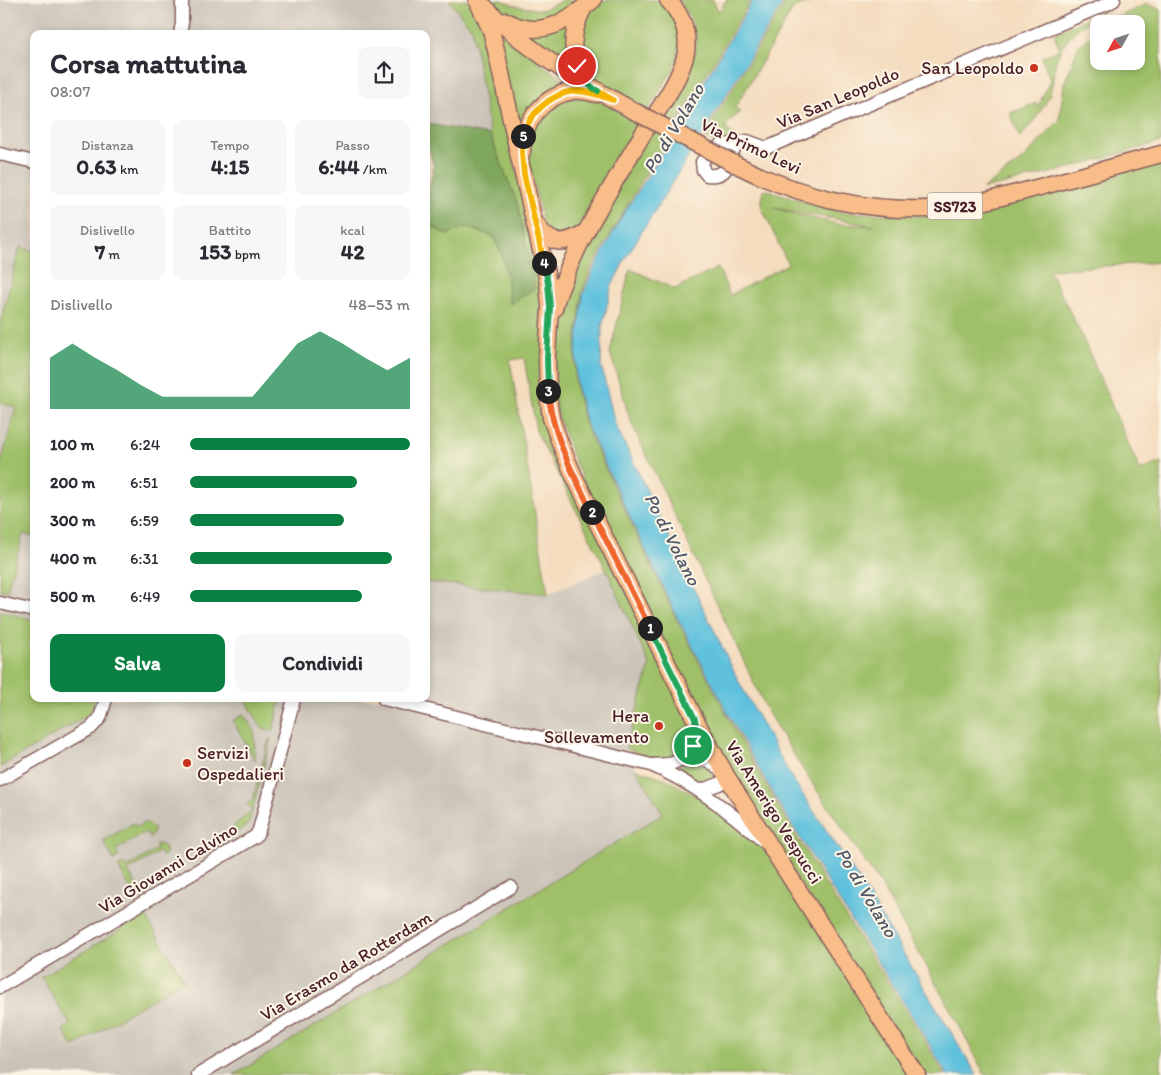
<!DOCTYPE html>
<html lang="it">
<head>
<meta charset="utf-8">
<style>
  :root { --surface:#fff; --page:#f7f7f7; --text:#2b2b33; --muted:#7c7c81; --accent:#0b8043 }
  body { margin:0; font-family:Itim,sans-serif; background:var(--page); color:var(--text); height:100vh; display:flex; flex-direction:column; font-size:19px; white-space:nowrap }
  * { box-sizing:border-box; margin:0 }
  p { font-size:16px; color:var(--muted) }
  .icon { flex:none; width:28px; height:28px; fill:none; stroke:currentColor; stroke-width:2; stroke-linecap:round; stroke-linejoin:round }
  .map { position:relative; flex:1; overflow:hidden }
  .drawer { position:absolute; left:30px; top:30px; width:400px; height:672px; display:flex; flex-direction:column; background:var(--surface); border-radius:10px; box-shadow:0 2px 8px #0003 }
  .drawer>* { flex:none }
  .needle { width:32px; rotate:230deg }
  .controls { position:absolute; left:1090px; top:15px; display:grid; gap:10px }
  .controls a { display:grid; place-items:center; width:55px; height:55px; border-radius:10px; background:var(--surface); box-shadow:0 2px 8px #0003; font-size:25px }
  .pin { position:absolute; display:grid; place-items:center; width:42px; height:42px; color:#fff; margin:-21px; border:2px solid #fff; border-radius:50%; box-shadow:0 1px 5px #0007 }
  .km { position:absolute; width:25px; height:25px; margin:-12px; border-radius:50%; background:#222; color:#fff; font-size:14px; line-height:25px; text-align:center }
  .round { display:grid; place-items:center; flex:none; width:52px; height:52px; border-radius:10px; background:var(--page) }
  .head { display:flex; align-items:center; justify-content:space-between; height:85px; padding:0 20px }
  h1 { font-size:28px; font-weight:800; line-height:38px }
  .figures { display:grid; grid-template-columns:repeat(3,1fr); gap:8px; height:85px; padding:5px 20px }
  .figures div { display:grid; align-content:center; border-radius:10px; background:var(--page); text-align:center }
  .figures b { font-size:21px; font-weight:800 }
  .figures small { font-size:14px; font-weight:400 }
  .figures p { font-size:14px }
  .chart { height:140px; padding:10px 20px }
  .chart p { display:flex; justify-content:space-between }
  .chart svg { width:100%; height:90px; margin-top:5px; fill:var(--accent); opacity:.7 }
  .cta { display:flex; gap:10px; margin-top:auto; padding:10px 20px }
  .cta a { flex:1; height:58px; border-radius:10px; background:var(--accent); color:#fff; font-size:20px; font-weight:800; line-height:58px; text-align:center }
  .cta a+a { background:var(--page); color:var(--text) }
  ul { padding:0 20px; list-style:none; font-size:16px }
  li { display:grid; grid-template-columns:80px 60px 1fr; align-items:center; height:38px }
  li i { height:12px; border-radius:6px; background:var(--accent) }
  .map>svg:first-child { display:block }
  .industrial { fill:#cbc3b8 }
  .green { fill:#9fc069; stroke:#74704a; fill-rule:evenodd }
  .forest { fill:#7fa65d; stroke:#646244 }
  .water { fill:#5fc1dd; stroke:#547084 }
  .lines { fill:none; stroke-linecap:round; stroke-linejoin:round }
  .minor-casing { stroke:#86615e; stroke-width:15 }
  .major-casing { stroke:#86615e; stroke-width:19 }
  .minor { stroke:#fff; stroke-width:12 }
  .major { stroke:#f8bd89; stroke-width:16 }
  .major-bridge-casing { stroke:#86615e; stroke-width:19; stroke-linecap:butt }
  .major-bridge { stroke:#f8bd89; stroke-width:16 }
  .split-1-casing { stroke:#fff; stroke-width:10 }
  .split-2-casing { stroke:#fff; stroke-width:10 }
  .split-3-casing { stroke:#fff; stroke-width:10 }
  .split-4-casing { stroke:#fff; stroke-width:10 }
  .split-5-casing { stroke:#fff; stroke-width:10 }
  .split-6-casing { stroke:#fff; stroke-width:10 }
  .split-7-casing { stroke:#fff; stroke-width:10 }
  .split-1 { stroke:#22a559; stroke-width:6 }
  .split-2 { stroke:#f0652b; stroke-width:6 }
  .split-3 { stroke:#f0652b; stroke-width:6 }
  .split-4 { stroke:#22a559; stroke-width:6 }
  .split-5 { stroke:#f5b400; stroke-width:6 }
  .split-6 { stroke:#f5b400; stroke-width:6 }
  .split-7 { stroke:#22a559; stroke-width:6 }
  .poi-dot { fill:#c8321e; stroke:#fcf5e5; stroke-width:2 }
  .labels { text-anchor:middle; stroke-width:4; stroke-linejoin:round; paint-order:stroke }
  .shield { fill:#fcf5e5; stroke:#7f5f63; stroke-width:1 }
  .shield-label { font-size:16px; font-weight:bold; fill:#4a1f2b }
  .poi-label { font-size:18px; fill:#4a1f2b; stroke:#fcf5e5; text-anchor:end }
  .street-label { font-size:18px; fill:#4a1f2b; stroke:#fcf5e5 }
  .water-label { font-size:19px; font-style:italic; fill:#515869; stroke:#fcf5e5 }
</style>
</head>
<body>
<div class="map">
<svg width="1161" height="1075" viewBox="0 0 1161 1075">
  <rect width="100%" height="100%" fill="#fcf5e5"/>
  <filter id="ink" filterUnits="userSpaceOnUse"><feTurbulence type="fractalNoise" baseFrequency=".02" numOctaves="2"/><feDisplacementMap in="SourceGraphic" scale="10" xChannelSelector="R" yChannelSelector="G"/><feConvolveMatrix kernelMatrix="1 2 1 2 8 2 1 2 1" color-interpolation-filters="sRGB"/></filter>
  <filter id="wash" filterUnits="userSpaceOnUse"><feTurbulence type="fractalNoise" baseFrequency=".0096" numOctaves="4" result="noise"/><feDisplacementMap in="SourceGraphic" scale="20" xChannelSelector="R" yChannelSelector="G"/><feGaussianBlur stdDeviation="1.12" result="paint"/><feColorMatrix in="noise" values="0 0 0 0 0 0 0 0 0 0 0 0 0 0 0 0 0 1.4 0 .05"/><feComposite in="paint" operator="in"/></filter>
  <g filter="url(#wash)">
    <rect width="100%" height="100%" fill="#f4dcbe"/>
    <path class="industrial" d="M 0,0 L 449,0 L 472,29 L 490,135 L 428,124 L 426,127 L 426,34 L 34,34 L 34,251 L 20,247 L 0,324 Z
      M 0,403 L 16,407 L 0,467 Z
      M 23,534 L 34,536 L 34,699 L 426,699 L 426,582 L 548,594 L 606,569 L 650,665 L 626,749 L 636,769 L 663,814 L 234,1075 L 0,1075 L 0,590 L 7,591 Z"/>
    <path class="green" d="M 449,0 L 468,0 L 478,13 L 489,42 L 543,297 L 549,432 L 691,720 L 693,733 L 685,749 L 668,759 L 653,759 L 626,748 L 650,665 L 606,569 L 536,431 L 524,358 L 510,360 L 548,594 L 426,582 L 426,222 L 446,235 L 465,227 L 493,236 L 502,255 L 507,278 L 518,205 L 490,135 L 472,29 Z
      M 488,0 L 502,0 L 517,6 L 542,10 L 557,3 L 560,0 L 584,0 L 559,18 L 540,25 L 504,15 Z
      M 606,0 L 657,0 L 669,10 L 675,20 L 680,43 L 674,68 L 648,110 L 593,80 L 587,74 L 578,46 L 584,20 L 592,9 Z
      M 678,0 L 713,0 L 719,12 L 726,0 L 751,0 L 621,216 L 591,269 L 582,293 L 575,354 L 575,384 L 585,425 L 676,618 L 735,730 L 777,804 L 834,898 L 911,1018 L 945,1075 L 924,1075 L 778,849 L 699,713 L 575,463 L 560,422 L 554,398 L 555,335 L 560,306 L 584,240 L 691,66 C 692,60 696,53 696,47 C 697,28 689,14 678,0 Z
      M 787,0 L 816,0 L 793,9 L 735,108 L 740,112 L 725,126 L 733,136 L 731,141 L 717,143 L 703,137 Z
      M 1147,4 L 1161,10 L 1161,142 L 1059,171 L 983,189 L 1023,159 L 1059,121 L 1064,84 L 1079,45 L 1099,30 L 1099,61 L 1136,61 L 1136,24 L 1108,24 L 1117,17 Z
      M 1113,6 C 1089,20 1064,33 1056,62 C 1053,73 1053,85 1049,96 C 1042,112 1030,125 1020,138 L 1010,113 L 1036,103 L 1038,107 L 1050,80 L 1042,57 L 1060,49 L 1054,34 Z
      M 576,18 L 576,71 L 521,31 Z
      M 493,24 L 555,74 L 573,86 L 520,133 Z
      M 566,97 L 598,100 L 639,123 L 580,225 L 574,233 L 556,238 L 543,225 L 528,156 L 528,134 L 553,103 Z
      M 1161,162 L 1161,262 L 1049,270 L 1082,336 L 1140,471 L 1161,462 L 1161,1075 L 985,1075 L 959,1025 L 882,887 L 800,765 L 768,713 L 630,420 L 610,352 L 630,269 L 675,289 L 718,268 L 730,295 L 788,264 L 761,206 L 764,189 L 840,212 L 939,217 ZM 773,208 L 874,226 L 837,224 Z
      M 20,247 L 34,251 L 34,536 L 23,534 L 7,591 L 0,590 L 0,467 L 16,407 L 0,403 L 0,324 Z
      M 0,611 L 34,620 L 34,699 L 95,699 L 91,711 L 86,716 L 0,767 Z
      M 245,699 L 281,699 L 273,731 L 262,728 Z
      M 243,714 L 254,730 L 255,760 L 233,721 Z
      M 269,739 L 271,739 L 249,823 L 241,830 L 199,857 L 252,810 L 247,804 L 253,799 Z
      M 697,762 L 711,769 L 715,778 L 713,781 L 703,786 L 668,768 Z
      M 636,769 L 664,778 L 717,807 L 767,850 L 911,1075 L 234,1075 L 663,814 Z
      M 134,823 L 137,827 L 143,823 L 148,823 L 154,829 L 153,834 L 150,838 L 146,832 L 116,850 L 119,856 L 114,860 L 103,841 Z
      M 159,844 L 164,847 C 166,851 166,854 163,857 L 159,852 L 128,871 L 139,890 L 133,893 L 118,867 L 124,864 L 127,868 L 157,849 L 155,845 Z
      M 145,915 L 184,980 L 73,1047 L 63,1030 L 70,1025 L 41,977 Z"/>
    <path class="forest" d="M 428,124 L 490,135 L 518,205 L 535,288 L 510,304 L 507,278 L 502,255 L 493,236 L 465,227 L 446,235 L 426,222 L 426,201 L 434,166 L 426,141 L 426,127 Z"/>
    <path class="water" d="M 753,0 L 785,0 L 627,256 L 612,285 L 602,327 L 601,365 L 615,424 L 738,680 L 790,775 L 856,875 L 977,1075 L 947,1075 L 914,1019 L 841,904 L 779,804 L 732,721 L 677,617 L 586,424 L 576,384 L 576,353 L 583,294 L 593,270 L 622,216 L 648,176 Z"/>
  </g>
  <g filter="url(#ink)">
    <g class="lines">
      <defs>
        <path id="minor" d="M 180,34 L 182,23 L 182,0
          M 740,142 C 739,143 734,148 734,149 C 732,151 732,154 731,157 C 728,170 721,177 707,175 L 703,170 L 702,162 L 707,155 L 720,146 L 747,141 L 766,148 L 1107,4 L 1114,0
          M 0,154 L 34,162
          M 0,603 L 34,611
          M 384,699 L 651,765 C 693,783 728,810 762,840
          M 681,760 C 701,754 713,761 727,777 L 719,784 L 699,791
          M 653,765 C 660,764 667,765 673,763 C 691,757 699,738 696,721
          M 0,780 L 91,728 L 100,718 L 106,699
          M 0,987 L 256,836 L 259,830 L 294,699
          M 198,1075 L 511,887"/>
        <path id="major" d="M 477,0 L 491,30 L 496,50 L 518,152 L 545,268 L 548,284 L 550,307 L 547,358 L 548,394 L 551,418 L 562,448 L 574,476 L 695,719 L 727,777 L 772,849 L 917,1075
          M 485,7 C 526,51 580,81 632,110
          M 584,7 C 570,34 569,57 586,83
          M 506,21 C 541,40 566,22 593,0
          M 522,152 C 523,122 542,96 573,91 C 581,90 589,92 597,94
          M 735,164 C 799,197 871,214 944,208 C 977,205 1008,195 1040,187 C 1080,176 1121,165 1161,154
          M 536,224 C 550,246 564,245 584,233
          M 554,309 C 556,299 560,289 564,280 C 575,251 589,225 605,198 C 618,175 632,152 646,129 C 660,107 682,77 686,52 C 689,31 681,14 668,0"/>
      </defs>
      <use href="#minor" class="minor-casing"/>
      <use href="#major" class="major-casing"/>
      <use href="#minor" class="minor"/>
      <use href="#major" class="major"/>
      <defs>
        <path id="major-bridge" d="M 632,110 L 735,164"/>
      </defs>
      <use href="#major-bridge" class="major-bridge-casing"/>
      <use href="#major-bridge" class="major-bridge"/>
    </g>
  </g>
  <g class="lines" filter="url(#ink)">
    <defs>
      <path id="split-1" d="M 650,628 L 695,719 C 697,729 697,736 693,746"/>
      <path id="split-2" d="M 592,512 L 650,628"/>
      <path id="split-3" d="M 548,391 C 552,435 573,474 592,512"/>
      <path id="split-4" d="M 544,263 L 548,284 L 550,307 L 547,358 L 548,391"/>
      <path id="split-5" d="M 523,136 L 522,153 L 524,174 L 544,263"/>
      <path id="split-6" d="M 523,136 C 529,113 551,94 574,91 C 587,90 601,96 613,100 L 598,91"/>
      <path id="split-7" d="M 577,66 C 582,78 586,84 598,91"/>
    </defs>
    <use href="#split-1" class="split-1-casing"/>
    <use href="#split-2" class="split-2-casing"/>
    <use href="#split-3" class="split-3-casing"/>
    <use href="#split-4" class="split-4-casing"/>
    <use href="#split-5" class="split-5-casing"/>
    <use href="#split-6" class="split-6-casing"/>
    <use href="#split-7" class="split-7-casing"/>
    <use href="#split-1" class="split-1"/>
    <use href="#split-2" class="split-2"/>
    <use href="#split-3" class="split-3"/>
    <use href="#split-4" class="split-4"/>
    <use href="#split-5" class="split-5"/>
    <use href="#split-6" class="split-6"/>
    <use href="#split-7" class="split-7"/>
  </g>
  <g class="poi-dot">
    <circle cx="1034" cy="68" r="5"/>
    <circle cx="659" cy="726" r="5"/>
    <circle cx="187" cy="763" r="5"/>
  </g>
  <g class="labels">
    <rect class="shield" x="927.5" y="192.5" width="55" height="27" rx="4"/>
    <g class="shield-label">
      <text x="955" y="212">SS723</text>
    </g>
    <g class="poi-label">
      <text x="1024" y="74">San Leopoldo</text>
      <text x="649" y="722">Hera<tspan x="649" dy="21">Sollevamento</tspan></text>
      <text x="197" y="759" text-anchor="start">Servizi<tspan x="197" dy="21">Ospedalieri</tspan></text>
    </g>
    <g class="street-label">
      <text transform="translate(838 98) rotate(-23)" y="6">Via San Leopoldo</text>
      <text transform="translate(751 146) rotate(25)" y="6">Via Primo Levi</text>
      <text transform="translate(774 812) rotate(58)" y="6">Via Amerigo Vespucci</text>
      <text transform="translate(168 868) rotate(-31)" y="6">Via Giovanni Calvino</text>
      <text transform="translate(346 966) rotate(-31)" y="6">Via Erasmo da Rotterdam</text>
    </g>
    <g class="water-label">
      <text transform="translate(673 128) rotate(-59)" y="7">Po di Volano</text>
      <text transform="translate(673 539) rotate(63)" y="7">Po di Volano</text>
      <text transform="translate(867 892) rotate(59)" y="7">Po di Volano</text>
    </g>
  </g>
</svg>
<div class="controls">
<a><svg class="needle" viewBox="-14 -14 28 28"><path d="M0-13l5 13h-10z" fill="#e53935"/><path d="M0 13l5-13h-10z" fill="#7c7c81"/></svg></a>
</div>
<div class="pin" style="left:693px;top:746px;background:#1e9e55"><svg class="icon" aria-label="arrive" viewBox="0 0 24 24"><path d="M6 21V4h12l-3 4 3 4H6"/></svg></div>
<div class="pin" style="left:577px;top:66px;background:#d93025"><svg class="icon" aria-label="check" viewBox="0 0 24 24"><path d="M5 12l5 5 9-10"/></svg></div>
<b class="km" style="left:650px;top:628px">1</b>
<b class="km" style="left:592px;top:512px">2</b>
<b class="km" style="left:548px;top:391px">3</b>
<b class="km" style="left:544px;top:263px">4</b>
<b class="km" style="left:523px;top:136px">5</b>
<section class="drawer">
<div class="head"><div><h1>Corsa mattutina</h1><p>08:07</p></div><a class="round"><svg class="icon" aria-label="share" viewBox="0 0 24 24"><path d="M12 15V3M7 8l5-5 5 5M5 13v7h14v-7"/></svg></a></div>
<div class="figures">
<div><p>Distanza</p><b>0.63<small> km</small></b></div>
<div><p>Tempo</p><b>4:15</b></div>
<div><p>Passo</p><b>6:44<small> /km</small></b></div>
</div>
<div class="figures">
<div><p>Dislivello</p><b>7<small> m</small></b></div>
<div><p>Battito</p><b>153<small> bpm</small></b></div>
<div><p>kcal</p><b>42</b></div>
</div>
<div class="chart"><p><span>Dislivello</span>48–53 m</p>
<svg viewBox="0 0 160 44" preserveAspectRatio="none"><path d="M0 44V19L10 12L20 19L30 25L40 32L50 38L60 38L70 38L80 38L90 38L100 25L110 12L120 6L130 12L140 19L150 25L160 19V44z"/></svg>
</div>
<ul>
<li><b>100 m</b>6:24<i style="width:100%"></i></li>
<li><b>200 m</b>6:51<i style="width:76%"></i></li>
<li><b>300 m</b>6:59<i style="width:70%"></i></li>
<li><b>400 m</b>6:31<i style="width:92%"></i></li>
<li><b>500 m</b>6:49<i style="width:78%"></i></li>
</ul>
<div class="cta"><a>Salva</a><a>Condividi</a></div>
</section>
</div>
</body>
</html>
